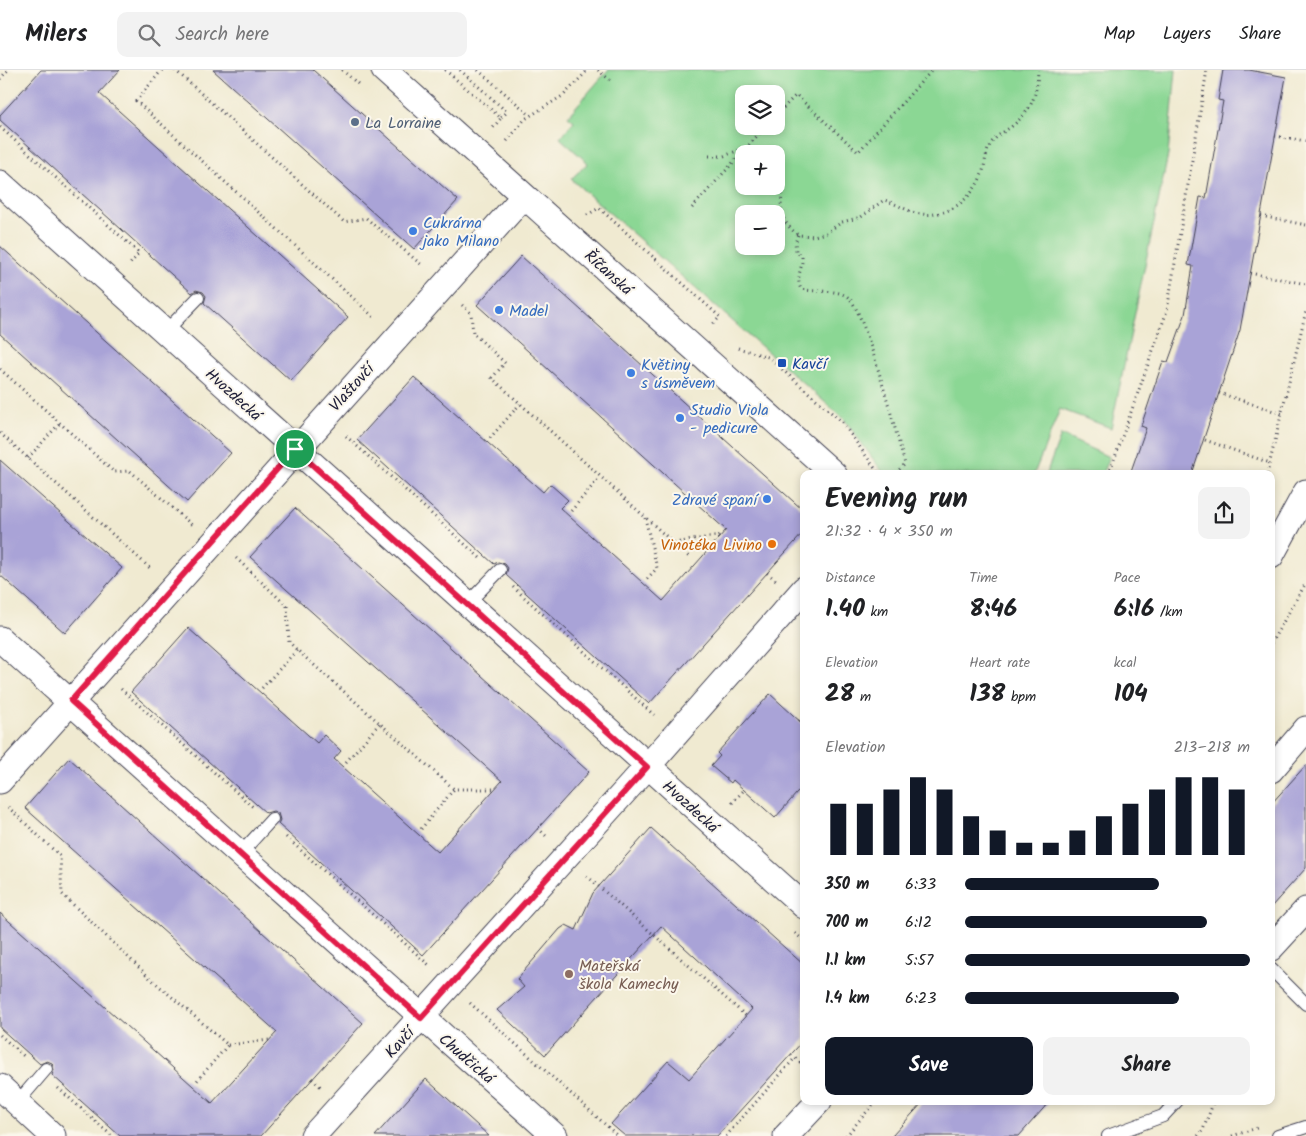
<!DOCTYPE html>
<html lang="en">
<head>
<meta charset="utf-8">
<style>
  :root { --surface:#fff; --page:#f2f2f2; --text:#202124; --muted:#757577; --line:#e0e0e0; --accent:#111827 }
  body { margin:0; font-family:Kalam,sans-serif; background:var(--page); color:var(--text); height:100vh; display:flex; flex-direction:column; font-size:19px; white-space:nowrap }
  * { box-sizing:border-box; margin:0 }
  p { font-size:16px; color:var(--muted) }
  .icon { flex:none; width:28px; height:28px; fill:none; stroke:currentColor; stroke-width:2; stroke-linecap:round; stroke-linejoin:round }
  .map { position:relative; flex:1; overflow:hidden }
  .panel { position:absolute; left:800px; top:400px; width:475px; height:635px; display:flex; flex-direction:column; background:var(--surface); border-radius:10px; box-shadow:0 2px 8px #0003 }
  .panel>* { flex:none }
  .tools { position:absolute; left:735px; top:15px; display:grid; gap:10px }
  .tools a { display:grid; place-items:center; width:50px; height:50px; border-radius:10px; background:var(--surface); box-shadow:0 2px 8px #0003; font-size:25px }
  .pin { position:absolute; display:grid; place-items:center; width:42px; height:42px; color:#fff; margin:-21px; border:2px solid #fff; border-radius:50%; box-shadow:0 1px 5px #0007 }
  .round { display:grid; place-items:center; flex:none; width:52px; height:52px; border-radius:10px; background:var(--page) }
  .head { display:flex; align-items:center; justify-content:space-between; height:85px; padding:0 25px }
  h1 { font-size:28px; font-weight:700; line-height:38px }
  .metrics { display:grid; grid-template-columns:repeat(3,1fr); gap:8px; height:85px; padding:5px 25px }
  .metrics div { display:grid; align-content:center }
  .metrics b { font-size:25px; font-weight:700 }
  .metrics small { font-size:14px; font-weight:400 }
  .metrics p { font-size:14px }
  .chart { height:140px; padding:10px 25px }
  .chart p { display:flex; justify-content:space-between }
  .chart svg { width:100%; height:90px; margin-top:5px; stroke:var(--accent); stroke-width:6 }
  .primary-button { display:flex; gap:10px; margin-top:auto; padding:10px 25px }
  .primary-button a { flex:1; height:58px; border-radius:10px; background:var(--accent); color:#fff; font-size:20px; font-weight:700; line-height:58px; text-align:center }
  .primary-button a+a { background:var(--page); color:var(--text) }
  ul { padding:0 25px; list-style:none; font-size:16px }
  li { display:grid; grid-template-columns:80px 60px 1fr; align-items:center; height:38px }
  li i { height:12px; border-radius:6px; background:var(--accent) }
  header { display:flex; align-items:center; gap:30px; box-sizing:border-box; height:70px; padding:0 25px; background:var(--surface); border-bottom:1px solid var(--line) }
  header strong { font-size:24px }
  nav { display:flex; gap:28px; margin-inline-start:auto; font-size:18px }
  .search { width:350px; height:45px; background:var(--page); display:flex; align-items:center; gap:12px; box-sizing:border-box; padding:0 18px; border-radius:10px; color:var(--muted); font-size:19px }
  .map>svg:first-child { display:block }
  .green { fill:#8bd794; stroke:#567c68; fill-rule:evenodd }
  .building { fill:#a9a3d7 }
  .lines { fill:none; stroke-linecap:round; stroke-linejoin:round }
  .lane-casing { stroke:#414052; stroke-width:14 }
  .street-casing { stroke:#414052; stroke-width:27 }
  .path { stroke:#414052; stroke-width:3; stroke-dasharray:1 4; stroke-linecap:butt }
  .lane { stroke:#fff; stroke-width:12 }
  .street { stroke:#fff; stroke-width:25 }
  .route-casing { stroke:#fff; stroke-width:10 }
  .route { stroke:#e11d48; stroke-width:6 }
  .service-dot { fill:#5c6f8a; stroke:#fbf7ec; stroke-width:2 }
  .shop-dot { fill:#3f7fe0; stroke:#fbf7ec; stroke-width:2 }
  .transit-dot { fill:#1a4fb4; stroke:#fbf7ec; stroke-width:2 }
  .food-dot { fill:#e8710a; stroke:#fbf7ec; stroke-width:2 }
  .education-dot { fill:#8d6e63; stroke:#fbf7ec; stroke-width:2 }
  .labels { text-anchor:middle; stroke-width:4; stroke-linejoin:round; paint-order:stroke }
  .service-label { font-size:16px; fill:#4e5e75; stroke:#fbf7ec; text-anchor:start }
  .shop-label { font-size:16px; fill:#366cbe; stroke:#fbf7ec; text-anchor:start }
  .street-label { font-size:16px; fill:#22223b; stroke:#fbf7ec }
  .transit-label { font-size:16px; fill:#164399; stroke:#fbf7ec; text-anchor:start }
  .food-label { font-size:16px; fill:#c56008; stroke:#fbf7ec; text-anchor:end }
  .education-label { font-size:16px; fill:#785e54; stroke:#fbf7ec; text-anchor:start }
</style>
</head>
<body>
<header>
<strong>Milers</strong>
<div class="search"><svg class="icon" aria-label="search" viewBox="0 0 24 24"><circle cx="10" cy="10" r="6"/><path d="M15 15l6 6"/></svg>Search here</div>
<nav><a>Map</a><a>Layers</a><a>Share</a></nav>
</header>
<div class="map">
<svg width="1306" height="1066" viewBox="0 0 1306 1066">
  <rect width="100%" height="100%" fill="#fbf7ec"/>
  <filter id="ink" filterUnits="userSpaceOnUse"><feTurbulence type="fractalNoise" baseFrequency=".02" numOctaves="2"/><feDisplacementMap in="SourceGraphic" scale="10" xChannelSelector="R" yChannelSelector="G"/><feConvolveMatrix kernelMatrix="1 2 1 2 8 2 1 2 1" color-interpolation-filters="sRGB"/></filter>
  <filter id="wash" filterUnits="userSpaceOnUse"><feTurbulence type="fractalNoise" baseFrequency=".0096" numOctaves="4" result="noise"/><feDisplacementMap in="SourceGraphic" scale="20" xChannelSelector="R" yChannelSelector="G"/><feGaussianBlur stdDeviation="1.12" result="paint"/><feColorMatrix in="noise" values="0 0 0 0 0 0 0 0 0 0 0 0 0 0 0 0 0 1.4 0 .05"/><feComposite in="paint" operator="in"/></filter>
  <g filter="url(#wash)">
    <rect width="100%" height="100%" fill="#f0ead1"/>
    <path class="green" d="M 608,0 L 1176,0 L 1168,85 L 1111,358 L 1060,339 L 1034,404 L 884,404 L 844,349 L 571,109 L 588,93 L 560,68 L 574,51 L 568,46 ZM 744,24 L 776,24 L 776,56 L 744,56 ZM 744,84 L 776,84 L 776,116 L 744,116 ZM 744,144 L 776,144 L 776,176 L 744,176 Z
      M 1061,365 L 1109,387 L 1102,404 L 1046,404 Z"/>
    <g id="blocks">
      <path class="building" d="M 41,0 L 120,0 L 99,23 L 348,247 L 291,311 L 204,233 L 206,226 L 203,222 L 196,220 L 192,223 L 0,50 L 0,45 Z
        M 213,0 L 313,0 L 458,130 L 414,179 Z
        M 1223,0 L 1249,0 L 1286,7 L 1240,260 L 1192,404 L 1130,404 L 1146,358 L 1141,356 L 1163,291 L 1168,292 L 1185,245 L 1193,196 L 1188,195 L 1200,127 L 1206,128 L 1223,31 L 1218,30 Z
        M 0,176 L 231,383 L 187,432 L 0,264 Z
        M 521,186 L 804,441 L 804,462 L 649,634 L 506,505 L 508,498 L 505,494 L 498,492 L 494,494 L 357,370 L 414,307 L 543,422 L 550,414 L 568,430 L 560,438 L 663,531 L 726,460 L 477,235 Z
        M 0,390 L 122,498 L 65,563 L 0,505 Z
        M 295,438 L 589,702 L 423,885 L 278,754 L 280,750 L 278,743 L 273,741 L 266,743 L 131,622 L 188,558 L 317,673 L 324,665 L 341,681 L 334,689 L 438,782 L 502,711 L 250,487 Z
        M 770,624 L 804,655 L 804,715 L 775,748 L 733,710 L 731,713 L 711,696 L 720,686 L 717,683 Z
        M 69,688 L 363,953 L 261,1066 L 120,1066 L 52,1005 L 54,1000 L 52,993 L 47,991 L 40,994 L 0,958 L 0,843 L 212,1033 L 277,962 L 25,738 Z
        M 1306,695 L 1306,798 L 1271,837 L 1271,734 Z
        M 651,758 L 804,895 L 804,970 L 717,1066 L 625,1066 L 611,1054 L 668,991 L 689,1009 L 752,939 L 661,856 L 545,985 L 497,940 L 524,917 L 517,909 L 560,859 L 566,855 L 576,860 L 593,823 Z
        M 426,1009 L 489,1066 L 375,1066 Z
        M 924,1031 L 1050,1031 L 1019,1066 L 892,1066 Z"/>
    </g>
  </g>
  <g filter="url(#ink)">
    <use href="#blocks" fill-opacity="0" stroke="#414052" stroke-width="1"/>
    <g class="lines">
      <defs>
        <path id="lane" d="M 165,262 L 198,228
          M 467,534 L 500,500
          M 240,784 L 272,749
          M 1271,899 L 1306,934
          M 17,1033 L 46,999
          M 1108,1066 L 1163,1046 L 1177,1031
          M 1278,1066 L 1306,1057"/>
        <path id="street" d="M 384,0 L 834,404
          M 0,113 L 804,836
          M 1271,486 L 1306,422
          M 0,569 L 555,1066
          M 1271,700 L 1306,659
          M 0,711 L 524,126
          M 1271,878 L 1306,840
          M 0,1017 L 53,1066
          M 313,1066 L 647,697 L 804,519
          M 786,1066 L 819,1031"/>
      </defs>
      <use href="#lane" class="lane-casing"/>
      <use href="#street" class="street-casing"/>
      <path class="path" d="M 162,0 L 136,31 L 376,249
        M 175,0 L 344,152 L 366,148 L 423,196
        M 342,0 L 358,14
        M 445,0 L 501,48 L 493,58 L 495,60
        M 460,0 L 507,42 L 501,48
        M 478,0 L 530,45
        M 598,0 L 610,10
        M 0,9 L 8,0
        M 776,45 L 796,25 L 858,82 L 932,0
        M 0,57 L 139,183 L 130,194
        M 1275,66 L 1306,71
        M 507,71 L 525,49 L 564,25 L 588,0
        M 709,86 L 724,86 L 747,77 L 765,84
        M 776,95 C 794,124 765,139 798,165 L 814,166 L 826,163 L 842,152 L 861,147 L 884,130 C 895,133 905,140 916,143 C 946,150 972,130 982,104 C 986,93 985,79 993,71 C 998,65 1005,61 1011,57 C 1032,40 1037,26 1038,0
        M 692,138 L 766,56
        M 587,145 L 599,138 L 720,247 L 711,256
        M 1261,146 L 1306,155
        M 798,165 L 795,173 L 796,181 L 802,187 C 803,199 795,206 801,219 C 814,223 838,218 849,228 C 866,244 896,364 905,394 L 895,404
        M 1250,203 L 1306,214
        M 462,235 L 471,243 L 473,263 L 505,293 L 492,308 L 689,487
        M 738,278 L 768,287 L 841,351 L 879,404
        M 0,299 L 114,402 L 130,401 L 192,455
        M 1219,323 L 1283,344
        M 0,363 L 151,499
        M 346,366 L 480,488
        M 490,368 L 520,334
        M 1205,370 L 1270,393
        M 28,388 L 60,353
        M 1109,404 L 1167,241 L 1207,0
        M 1267,404 L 1306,241
        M 571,441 L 600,407
        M 645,448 L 657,498 L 647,509
        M 674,473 L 722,465
        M 236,488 L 287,536 L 289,572 L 297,580 L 454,719 L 494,719
        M 767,503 L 776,510
        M 513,517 L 654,645
        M 1271,573 L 1306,513
        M 262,618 L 297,580
        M 121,619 L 254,738
        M 799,651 L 804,646
        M 346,692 L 380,653
        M 732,733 L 744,720
        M 8,737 L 60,786 L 62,824 L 151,909 L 228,975 L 195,1013
        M 538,758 L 546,766
        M 421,759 L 454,719
        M 286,767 L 429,895
        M 587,806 L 746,946
        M 795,863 L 804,871
        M 470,933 L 618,1066
        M 0,965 L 26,988
        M 228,975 L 269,970
        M 791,985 L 795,988
        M 312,1009 L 321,1017
        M 58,1018 L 112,1066
        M 726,1066 L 795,988 L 804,996
        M 846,1066 L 876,1031
        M 1198,1066 L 1203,1060 L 1214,1031
        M 1232,1066 L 1257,1058"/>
      <use href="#lane" class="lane"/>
      <use href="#street" class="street"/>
    </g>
  </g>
  <g class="lines" filter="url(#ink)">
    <defs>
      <path id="route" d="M 295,379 L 647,697 L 421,948 L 71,631 Z"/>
    </defs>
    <use href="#route" class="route-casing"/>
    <use href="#route" class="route"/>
  </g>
  <circle class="service-dot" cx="355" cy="52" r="5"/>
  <g class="shop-dot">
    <circle cx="413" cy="161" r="5"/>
    <circle cx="499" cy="240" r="5"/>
    <circle cx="631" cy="303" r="5"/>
    <circle cx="680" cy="348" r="5"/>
    <circle cx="767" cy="429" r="5"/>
  </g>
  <rect class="transit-dot" x="777" y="288" width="10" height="10" rx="2.5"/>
  <circle class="food-dot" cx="772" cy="474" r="5"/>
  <circle class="education-dot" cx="569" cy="904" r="5"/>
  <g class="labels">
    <g class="service-label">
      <text x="365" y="58">La Lorraine</text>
    </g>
    <g class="shop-label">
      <text x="423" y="158">Cukrárna<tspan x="423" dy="18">jako Milano</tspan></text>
      <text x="509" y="246">Madel</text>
      <text x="641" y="300">Květiny<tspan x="641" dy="18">s úsměvem</tspan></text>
      <text x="690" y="345">Studio Viola<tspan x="690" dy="18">- pedicure</tspan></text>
      <text x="757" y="435" text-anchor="end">Zdravé spaní</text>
    </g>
    <g class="street-label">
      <text transform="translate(609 202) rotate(42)" y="6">Říčanská</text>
      <text transform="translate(351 317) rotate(-48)" y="6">Vlaštovčí</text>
      <text transform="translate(234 324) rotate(42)" y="6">Hvozdecká</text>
      <text transform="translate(691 736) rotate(42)" y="6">Hvozdecká</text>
      <text transform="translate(399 972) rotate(-48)" y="6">Kavčí</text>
      <text transform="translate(467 988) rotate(41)" y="6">Chudčická</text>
    </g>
    <g class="transit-label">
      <text x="792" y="299">Kavčí</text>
    </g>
    <g class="food-label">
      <text x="762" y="480">Vinotéka Livino</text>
    </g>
    <g class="education-label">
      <text x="579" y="901">Mateřská<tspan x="579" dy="18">škola Kamechy</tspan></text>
    </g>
  </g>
</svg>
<div class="tools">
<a><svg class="icon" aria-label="layers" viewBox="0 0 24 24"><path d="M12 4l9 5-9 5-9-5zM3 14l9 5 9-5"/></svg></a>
<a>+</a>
<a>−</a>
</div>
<div class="pin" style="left:295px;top:379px;background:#1e9e55"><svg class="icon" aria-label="arrive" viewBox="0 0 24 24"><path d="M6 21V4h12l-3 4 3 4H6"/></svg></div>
<section class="panel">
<div class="head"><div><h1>Evening run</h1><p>21:32 · 4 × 350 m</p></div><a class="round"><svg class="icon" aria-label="share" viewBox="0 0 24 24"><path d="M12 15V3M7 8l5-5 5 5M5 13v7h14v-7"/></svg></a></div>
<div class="metrics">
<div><p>Distance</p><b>1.40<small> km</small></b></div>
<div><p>Time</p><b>8:46</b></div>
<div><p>Pace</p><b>6:16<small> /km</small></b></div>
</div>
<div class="metrics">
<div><p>Elevation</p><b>28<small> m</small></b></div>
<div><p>Heart rate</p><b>138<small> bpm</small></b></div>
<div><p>kcal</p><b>104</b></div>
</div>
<div class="chart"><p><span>Elevation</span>213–218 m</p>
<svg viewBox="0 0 160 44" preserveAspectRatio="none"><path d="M5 44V19M15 44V19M25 44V12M35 44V6M45 44V12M55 44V25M65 44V32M75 44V38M85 44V38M95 44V32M105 44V25M115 44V19M125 44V12M135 44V6M145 44V6M155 44V12"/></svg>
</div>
<ul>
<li><b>350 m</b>6:33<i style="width:68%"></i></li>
<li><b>700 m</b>6:12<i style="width:85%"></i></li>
<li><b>1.1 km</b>5:57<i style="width:100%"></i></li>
<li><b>1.4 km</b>6:23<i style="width:75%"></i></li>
</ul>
<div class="primary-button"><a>Save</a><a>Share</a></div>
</section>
</div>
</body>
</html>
